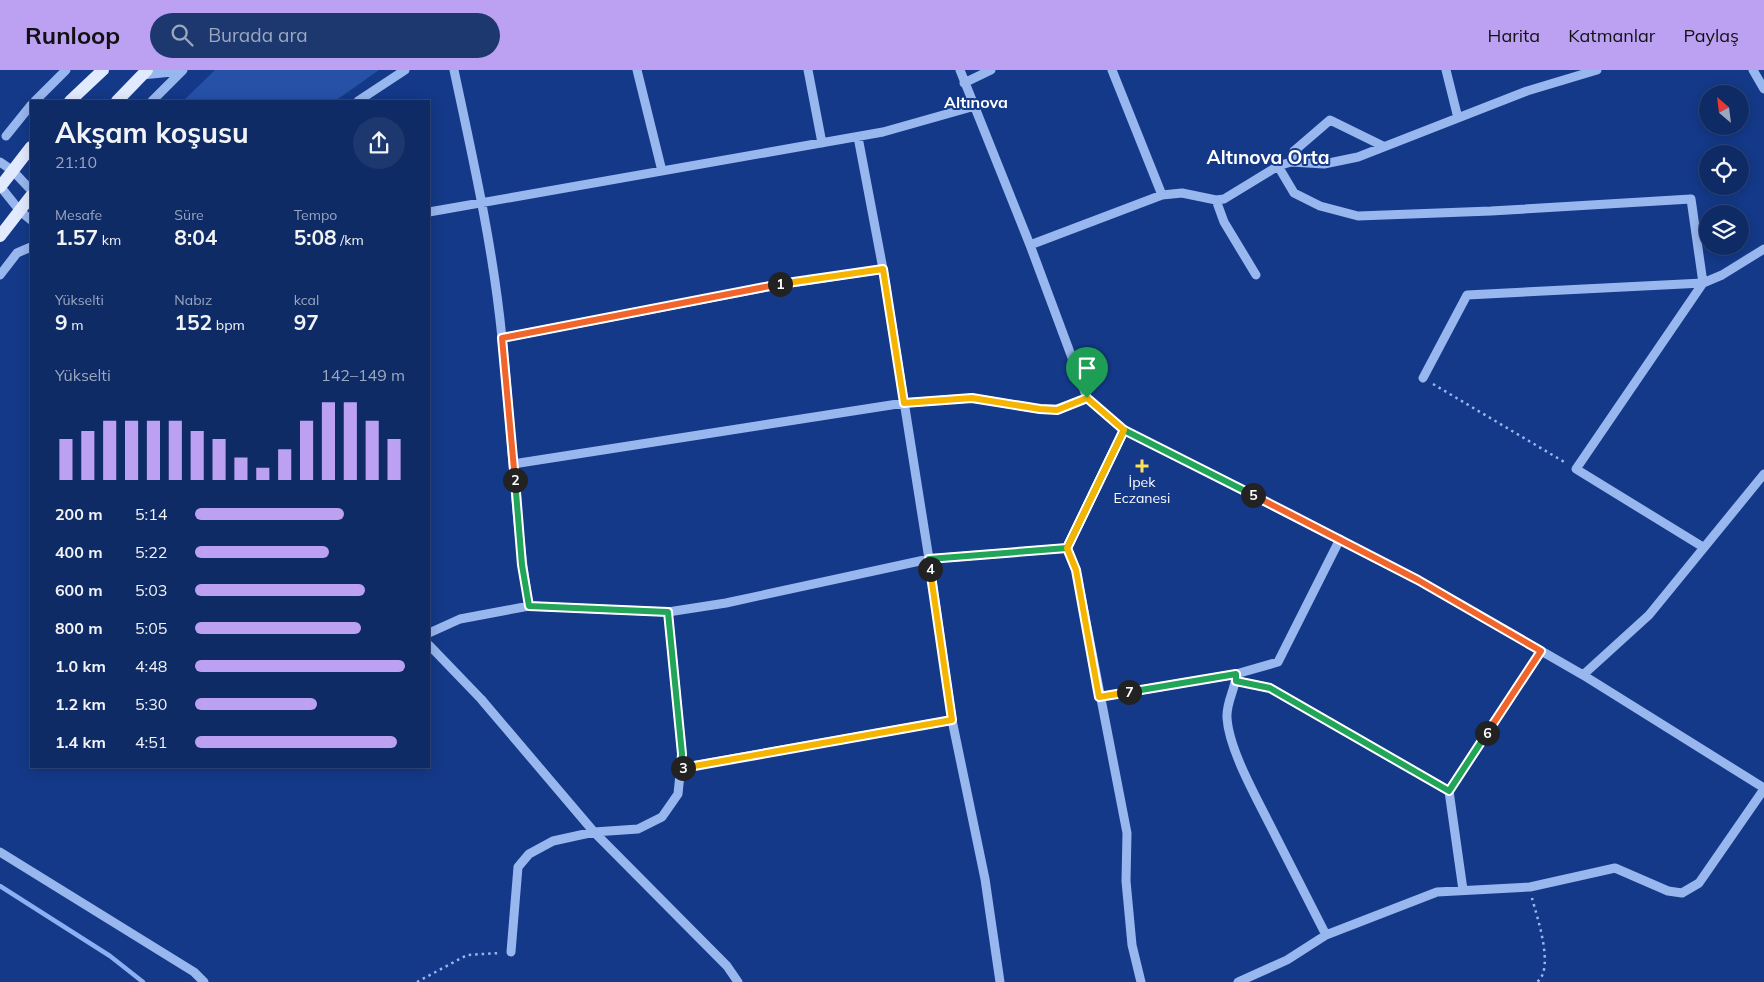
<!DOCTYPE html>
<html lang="tr">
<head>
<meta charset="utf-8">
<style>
  :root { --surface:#0f2b66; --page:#1d376f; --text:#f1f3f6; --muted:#9ba7bf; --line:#2f477a; --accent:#bca0f2 }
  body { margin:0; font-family:Mulish,sans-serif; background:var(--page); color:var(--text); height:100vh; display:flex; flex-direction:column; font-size:19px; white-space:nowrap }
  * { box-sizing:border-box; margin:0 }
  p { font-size:16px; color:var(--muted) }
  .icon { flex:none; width:28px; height:28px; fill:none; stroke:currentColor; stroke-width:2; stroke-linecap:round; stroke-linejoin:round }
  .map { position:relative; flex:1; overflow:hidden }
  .details { position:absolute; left:30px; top:30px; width:400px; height:668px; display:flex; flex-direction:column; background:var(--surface); border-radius:0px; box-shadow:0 2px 12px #0003,0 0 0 1px var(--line) }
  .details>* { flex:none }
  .needle { width:32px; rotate:332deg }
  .controls { position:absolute; left:1699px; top:15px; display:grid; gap:10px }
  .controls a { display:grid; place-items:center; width:50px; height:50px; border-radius:50%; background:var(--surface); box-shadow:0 2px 12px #0003,0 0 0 1px var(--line); font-size:25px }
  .pin { position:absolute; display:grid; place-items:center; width:42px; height:42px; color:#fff; margin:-51px -21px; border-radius:50% 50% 50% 0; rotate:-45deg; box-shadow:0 0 5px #0007 }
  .pin .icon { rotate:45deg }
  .km { position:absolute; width:25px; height:25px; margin:-12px; border-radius:50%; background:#222; color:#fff; font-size:14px; line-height:25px; text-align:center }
  .round { display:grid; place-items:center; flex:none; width:52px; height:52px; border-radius:26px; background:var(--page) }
  .overview { display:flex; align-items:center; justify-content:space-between; height:85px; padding:0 25px }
  h1 { font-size:28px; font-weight:700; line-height:38px }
  .metrics { display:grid; grid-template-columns:repeat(3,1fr); gap:8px; height:85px; padding:5px 25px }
  .metrics div { display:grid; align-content:center }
  .metrics b { font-size:21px; font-weight:700 }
  .metrics small { font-size:14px; font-weight:400 }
  .metrics p { font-size:14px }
  .chart { height:140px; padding:10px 25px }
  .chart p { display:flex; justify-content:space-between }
  .chart svg { width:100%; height:90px; margin-top:5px; stroke:var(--accent); stroke-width:6 }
  ul { padding:0 25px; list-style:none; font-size:16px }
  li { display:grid; grid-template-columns:80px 60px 1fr; align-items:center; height:38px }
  li i { height:12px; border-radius:6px; background:var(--accent) }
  header { display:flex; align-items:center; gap:30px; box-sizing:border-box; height:70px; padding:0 25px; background:var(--accent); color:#111 }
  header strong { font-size:24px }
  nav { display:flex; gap:28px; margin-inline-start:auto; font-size:18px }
  .search { width:350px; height:45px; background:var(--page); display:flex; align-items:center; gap:12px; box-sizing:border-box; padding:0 18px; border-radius:28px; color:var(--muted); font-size:19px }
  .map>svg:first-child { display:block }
  .green { fill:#2651a7 }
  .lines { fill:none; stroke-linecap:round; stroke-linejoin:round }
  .stream { stroke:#8bb0f3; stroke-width:4.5 }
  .path { stroke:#99b7ef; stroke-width:2.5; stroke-dasharray:2.5 4; stroke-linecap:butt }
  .minor { stroke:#99b7ef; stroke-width:9 }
  .major { stroke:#e2eaff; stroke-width:12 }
  .split-1-casing { stroke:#fff; stroke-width:10 }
  .split-2-casing { stroke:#fff; stroke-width:10 }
  .split-3-casing { stroke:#fff; stroke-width:10 }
  .split-4-casing { stroke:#fff; stroke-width:10 }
  .split-5-casing { stroke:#fff; stroke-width:10 }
  .split-6-casing { stroke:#fff; stroke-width:10 }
  .split-7-casing { stroke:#fff; stroke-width:10 }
  .split-8-casing { stroke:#fff; stroke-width:10 }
  .split-1 { stroke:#f5b400; stroke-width:6 }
  .split-2 { stroke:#f0652b; stroke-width:6 }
  .split-3 { stroke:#22a559; stroke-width:6 }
  .split-4 { stroke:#f5b400; stroke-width:6 }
  .split-5 { stroke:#22a559; stroke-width:6 }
  .split-6 { stroke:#f0652b; stroke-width:6 }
  .split-7 { stroke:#22a559; stroke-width:6 }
  .split-8 { stroke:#f5b400; stroke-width:6 }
  .poi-dot { fill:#ffe158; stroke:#143988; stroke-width:2 }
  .labels { text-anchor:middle; stroke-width:4; stroke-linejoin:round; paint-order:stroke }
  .poi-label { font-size:14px; fill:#fff; stroke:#143988 }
  .quarter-label { font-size:16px; font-weight:bold; fill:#fff; stroke:#143988 }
  .district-label { font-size:19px; font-weight:bold; fill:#fff; stroke:#143988 }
</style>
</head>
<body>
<header>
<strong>Runloop</strong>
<div class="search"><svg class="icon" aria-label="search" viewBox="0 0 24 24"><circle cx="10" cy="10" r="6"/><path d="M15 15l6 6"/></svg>Burada ara</div>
<nav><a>Harita</a><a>Katmanlar</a><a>Paylaş</a></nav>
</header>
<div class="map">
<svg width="1764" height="912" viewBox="0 0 1764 912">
  <rect width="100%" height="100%" fill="#143988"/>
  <path class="green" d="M 215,0 L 379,0 L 335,31 L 183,31 Z"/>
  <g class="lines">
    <path class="stream" d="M 0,816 L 110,886 L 143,912"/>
    <path class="path" d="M 1433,314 L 1566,393
      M 1532,828 C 1537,847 1555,899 1537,912
      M 417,912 L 467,885 L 500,883"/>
    <path class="minor" d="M 454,0 C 473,89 493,177 502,268 C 512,358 514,448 529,536
      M 637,0 L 662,101
      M 808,0 L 822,73
      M 960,0 L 1030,175 L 1087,328 L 1124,360 L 1418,510 L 1583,605 L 1764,718
      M 1112,0 L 1162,125
      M 1446,0 L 1458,48
      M 1753,0 L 1764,19
      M 142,5 L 182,1
      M 964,13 L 991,0
      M 35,31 L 66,0
      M 152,31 L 183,0
      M 358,31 L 405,0
      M 6,66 L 31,35
      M 0,92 L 13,101 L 31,120
      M 1291,92 L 1294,81 L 1330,50 L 1383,76
      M 1278,96 L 1294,123 L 1320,136 L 1358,146 L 1491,141 L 1691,129 L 1703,213 L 1467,225 L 1423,308
      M 0,116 L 20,141 L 31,150
      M 1216,130 L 1224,152 L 1256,205
      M 429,142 L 883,62 L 975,36
      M 1030,175 L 1162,125 L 1182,123 L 1216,130 L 1224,129 L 1278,96 L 1291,92 L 1324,94 L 1358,87 L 1527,21 L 1597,0
      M 0,205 L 17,183 L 31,177
      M 502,268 L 778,215 L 883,199
      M 513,394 L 904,333 L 972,328 L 1040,339 L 1057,339 L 1087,328
      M 1703,477 L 1576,399 L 1703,213 L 1722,205 L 1764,179
      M 1067,478 L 1076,500 L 1127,763 L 1126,811 L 1132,875 L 1141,912
      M 429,563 L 460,549 L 529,536 L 668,542 L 726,533 L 929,489 L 883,199 L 858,67
      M 429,575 L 481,629 L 594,762 L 727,896 L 738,912
      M 1236,604 C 1236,619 1226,631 1227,648 C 1229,679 1255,725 1269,753 C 1288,790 1307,827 1326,865
      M 1583,605 L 1649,545 L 1764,404
      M 1236,611 L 1270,618 L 1449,721
      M 1099,627 L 1236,604 L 1278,592 L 1340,469
      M 681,698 L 952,650
      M 0,782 L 194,902 L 204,912
      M 1463,820 L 1449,721 L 1541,581
      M 511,882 L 518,797 L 529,784 L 553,771 L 594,762 L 638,759 L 662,747 L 678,724 L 682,684 L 668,542
      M 1000,912 L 985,809 L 952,650 L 929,489 L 1067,478 L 1124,360
      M 1238,912 L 1287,890 L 1326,865 L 1437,822 L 1530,817 L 1615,798 L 1668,821 L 1682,823 L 1699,813 L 1764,719"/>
    <path class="major" d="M 70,31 L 103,0
      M 117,31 L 147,0
      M 0,117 L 31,77
      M 0,166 L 31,126"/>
  </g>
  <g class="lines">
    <defs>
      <path id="split-1" d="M 780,214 L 883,199 L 904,333 L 972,328 L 1040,339 L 1057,340 L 1087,328"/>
      <path id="split-2" d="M 515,410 L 502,268 L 780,214"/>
      <path id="split-3" d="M 515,410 L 522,495 L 529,536 L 668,542 L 682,684 L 681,698 L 683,698"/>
      <path id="split-4" d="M 683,698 L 952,650 L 930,499"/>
      <path id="split-5" d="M 930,499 L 929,489 L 1067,478 L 1124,360 L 1253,425"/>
      <path id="split-6" d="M 1253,425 L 1418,510 L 1541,581 L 1487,663"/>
      <path id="split-7" d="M 1129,622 L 1236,604 L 1236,611 L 1270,618 L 1449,721 L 1487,663"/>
      <path id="split-8" d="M 1087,328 L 1124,360 L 1067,478 L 1076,500 L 1099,627 L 1129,622"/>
    </defs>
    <use href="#split-1" class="split-1-casing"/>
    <use href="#split-2" class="split-2-casing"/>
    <use href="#split-3" class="split-3-casing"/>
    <use href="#split-4" class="split-4-casing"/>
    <use href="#split-5" class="split-5-casing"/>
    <use href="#split-6" class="split-6-casing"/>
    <use href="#split-7" class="split-7-casing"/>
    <use href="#split-8" class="split-8-casing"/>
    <use href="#split-1" class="split-1"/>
    <use href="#split-2" class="split-2"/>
    <use href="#split-3" class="split-3"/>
    <use href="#split-4" class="split-4"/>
    <use href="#split-5" class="split-5"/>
    <use href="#split-6" class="split-6"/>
    <use href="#split-7" class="split-7"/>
    <use href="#split-8" class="split-8"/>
  </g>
  <path class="poi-dot" d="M1139.5 388.5h5v5h5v5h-5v5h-5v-5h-5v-5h5z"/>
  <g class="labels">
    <g class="poi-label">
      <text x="1142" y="417">İpek<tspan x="1142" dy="16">Eczanesi</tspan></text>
    </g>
    <g class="quarter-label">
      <text x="976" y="38">Altınova</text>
    </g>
    <g class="district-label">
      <text x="1268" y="94">Altınova Orta</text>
    </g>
  </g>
</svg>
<div class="controls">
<a><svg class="needle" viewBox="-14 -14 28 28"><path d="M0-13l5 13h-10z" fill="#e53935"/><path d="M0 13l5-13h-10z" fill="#9ba7bf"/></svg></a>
<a><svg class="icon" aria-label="locate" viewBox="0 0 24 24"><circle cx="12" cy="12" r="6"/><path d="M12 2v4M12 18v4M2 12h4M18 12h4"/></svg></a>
<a><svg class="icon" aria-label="layers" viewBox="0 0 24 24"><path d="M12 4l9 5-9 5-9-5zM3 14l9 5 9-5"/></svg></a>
</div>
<div class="pin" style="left:1087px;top:328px;background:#1e9e55"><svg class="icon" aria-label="arrive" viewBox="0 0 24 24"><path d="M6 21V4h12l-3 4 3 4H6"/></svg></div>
<b class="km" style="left:780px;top:214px">1</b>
<b class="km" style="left:515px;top:410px">2</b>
<b class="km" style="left:683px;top:698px">3</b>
<b class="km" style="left:930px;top:499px">4</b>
<b class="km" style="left:1253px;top:425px">5</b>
<b class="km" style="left:1487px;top:663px">6</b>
<b class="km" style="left:1129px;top:622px">7</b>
<section class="details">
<div class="overview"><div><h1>Akşam koşusu</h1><p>21:10</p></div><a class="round"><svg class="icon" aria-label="share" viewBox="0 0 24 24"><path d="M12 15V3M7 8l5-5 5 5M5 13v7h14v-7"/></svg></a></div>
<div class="metrics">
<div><p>Mesafe</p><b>1.57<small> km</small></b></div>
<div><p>Süre</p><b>8:04</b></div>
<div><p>Tempo</p><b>5:08<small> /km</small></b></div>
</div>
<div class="metrics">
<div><p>Yükselti</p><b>9<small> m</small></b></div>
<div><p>Nabız</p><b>152<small> bpm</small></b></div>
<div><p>kcal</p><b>97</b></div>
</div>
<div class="chart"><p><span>Yükselti</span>142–149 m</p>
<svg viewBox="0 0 160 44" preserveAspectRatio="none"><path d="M5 44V24M15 44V20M25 44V15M35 44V15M45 44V15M55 44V15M65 44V20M75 44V24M85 44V33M95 44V38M105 44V29M115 44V15M125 44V6M135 44V6M145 44V15M155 44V24"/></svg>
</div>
<ul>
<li><b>200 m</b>5:14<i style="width:71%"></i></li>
<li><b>400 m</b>5:22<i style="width:64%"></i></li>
<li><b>600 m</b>5:03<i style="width:81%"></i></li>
<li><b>800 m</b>5:05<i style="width:79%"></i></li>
<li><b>1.0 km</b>4:48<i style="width:100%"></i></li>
<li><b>1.2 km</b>5:30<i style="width:58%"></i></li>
<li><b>1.4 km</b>4:51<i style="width:96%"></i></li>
</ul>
</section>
</div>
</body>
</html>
